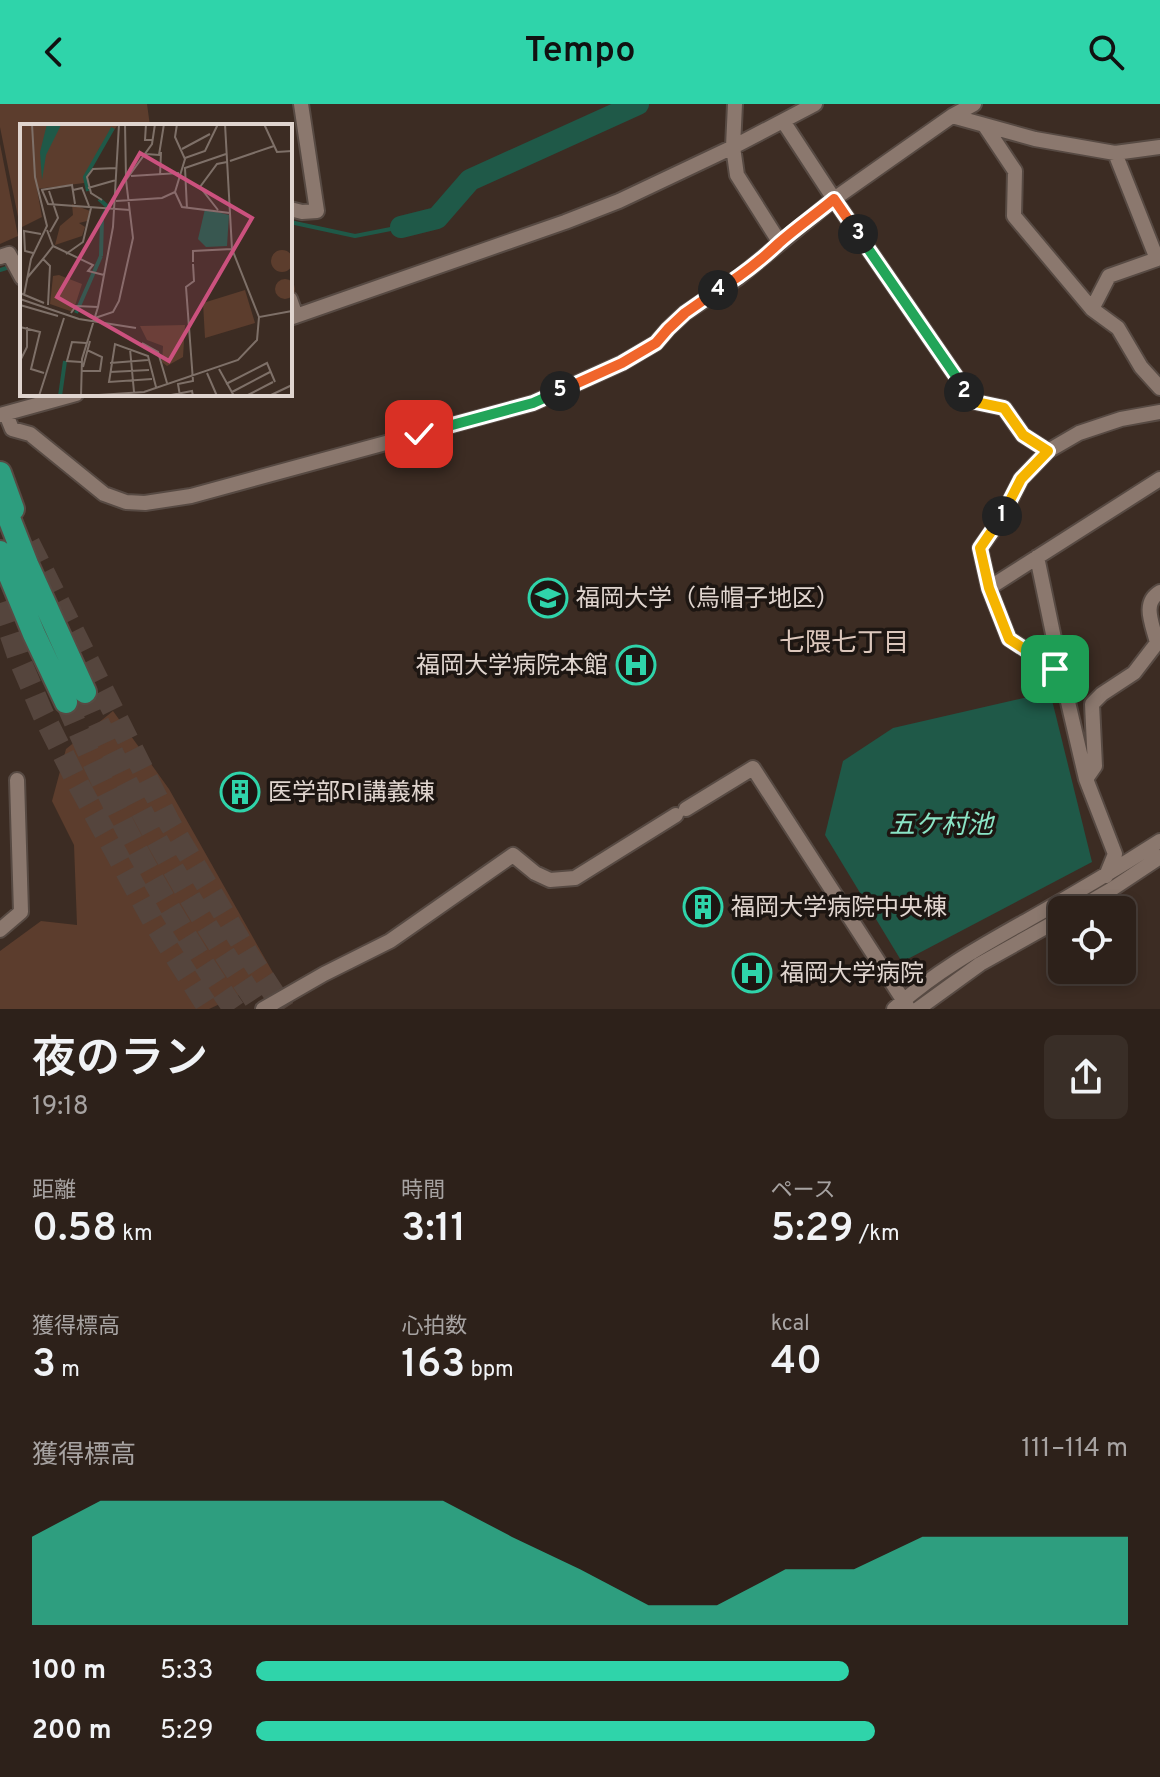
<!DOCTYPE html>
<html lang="ja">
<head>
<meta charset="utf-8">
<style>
  :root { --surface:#2d211a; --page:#392e27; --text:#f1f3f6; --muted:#a7a3a2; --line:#483e39; --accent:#2fd4aa }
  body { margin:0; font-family:Overpass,"Noto Sans JP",sans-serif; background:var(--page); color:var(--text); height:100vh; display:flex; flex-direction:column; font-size:30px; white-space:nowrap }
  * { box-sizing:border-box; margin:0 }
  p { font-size:26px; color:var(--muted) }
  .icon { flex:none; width:44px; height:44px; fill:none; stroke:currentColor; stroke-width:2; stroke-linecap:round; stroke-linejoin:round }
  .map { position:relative; height:905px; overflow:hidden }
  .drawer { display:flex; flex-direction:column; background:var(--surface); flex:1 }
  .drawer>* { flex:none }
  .buttons { position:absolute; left:1048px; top:792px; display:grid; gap:16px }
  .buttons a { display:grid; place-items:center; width:88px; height:88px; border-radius:12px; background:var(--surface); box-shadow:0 4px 12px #0003,0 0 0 2px var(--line); font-size:40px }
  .pin { position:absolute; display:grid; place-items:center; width:68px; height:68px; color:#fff; margin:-34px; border-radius:16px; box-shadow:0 4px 12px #0006 }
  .km { position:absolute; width:40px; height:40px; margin:-20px; border-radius:50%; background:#222; color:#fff; font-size:22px; line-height:40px; text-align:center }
  .round { display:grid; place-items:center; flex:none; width:84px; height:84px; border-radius:12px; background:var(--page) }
  .summary { display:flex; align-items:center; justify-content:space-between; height:136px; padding:0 32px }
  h1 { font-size:44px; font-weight:600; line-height:60px }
  .figures { display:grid; grid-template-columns:repeat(3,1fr); gap:12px; height:136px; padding:8px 32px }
  .figures div { display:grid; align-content:center }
  .figures b { font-size:40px; font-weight:600 }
  .figures small { font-size:22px; font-weight:400 }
  .figures p { font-size:22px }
  .chart { height:224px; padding:16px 32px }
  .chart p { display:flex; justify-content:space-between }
  .chart svg { width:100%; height:144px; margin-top:8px; fill:var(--accent); opacity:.7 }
  ul { padding:0 32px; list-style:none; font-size:26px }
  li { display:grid; grid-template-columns:128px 96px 1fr; align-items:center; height:60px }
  li i { height:20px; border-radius:10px; background:var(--accent) }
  header { display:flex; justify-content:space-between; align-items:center; height:104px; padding:0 32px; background:var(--accent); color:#111; font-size:36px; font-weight:600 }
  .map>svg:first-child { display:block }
  .green { fill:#5c3d2d }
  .water { fill:#1f5948 }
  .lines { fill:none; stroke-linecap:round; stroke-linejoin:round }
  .stream { stroke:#1f5948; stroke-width:4 }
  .river { stroke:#1f5948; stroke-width:22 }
  .highway-tunnel { stroke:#55453d; stroke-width:22; stroke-dasharray:22 11; stroke-linecap:butt }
  .minor-casing { stroke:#574a43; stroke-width:18 }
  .highway-casing { stroke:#574a43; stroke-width:26 }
  .minor { stroke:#8b786e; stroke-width:14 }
  .highway { stroke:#2d9e7f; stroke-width:22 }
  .split-1-casing { stroke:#fff; stroke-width:16 }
  .split-2-casing { stroke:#fff; stroke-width:16 }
  .split-3-casing { stroke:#fff; stroke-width:16 }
  .split-4-casing { stroke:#fff; stroke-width:16 }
  .split-5-casing { stroke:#fff; stroke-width:16 }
  .split-6-casing { stroke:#fff; stroke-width:16 }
  .split-1 { stroke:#f5b400; stroke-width:10 }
  .split-2 { stroke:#f5b400; stroke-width:10 }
  .split-3 { stroke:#22a559; stroke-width:10 }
  .split-4 { stroke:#f0652b; stroke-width:10 }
  .split-5 { stroke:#f0652b; stroke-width:10 }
  .split-6 { stroke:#22a559; stroke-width:10 }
  .labels { text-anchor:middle; stroke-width:7; stroke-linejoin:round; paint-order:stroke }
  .poi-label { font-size:24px; fill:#e0d5cf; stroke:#1d1612; text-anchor:start }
  .neighbourhood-label { font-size:26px; fill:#dcc7bc; stroke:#1d1612 }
  .water-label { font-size:26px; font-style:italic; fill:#8ae4c5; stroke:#1d1612 }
  .inset-river { fill:none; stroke:#1f5948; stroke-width:4 }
  .inset-road { fill:none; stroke:#7e7068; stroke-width:2 }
  .view { fill:#cb517e; fill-opacity:0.15; stroke:#cb517e; stroke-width:4 }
  .inset-edge { fill:none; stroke:#e0d5cf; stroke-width:4 }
</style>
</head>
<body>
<header><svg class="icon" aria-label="back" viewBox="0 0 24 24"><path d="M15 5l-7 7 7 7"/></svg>Tempo<svg class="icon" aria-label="search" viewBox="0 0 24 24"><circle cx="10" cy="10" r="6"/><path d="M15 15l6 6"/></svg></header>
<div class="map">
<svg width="1160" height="905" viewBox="0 0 1160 905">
  <rect width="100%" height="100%" fill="#3c2c23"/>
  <path class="green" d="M 0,0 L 147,0 L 150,22 L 22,22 L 22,133 L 0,23 Z
    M 0,40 L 18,132 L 0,140 Z
    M 113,607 L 169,685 L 276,874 L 209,905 L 0,905 L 0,847 L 41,817 L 77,821 L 74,741 L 52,697 L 66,645 Z"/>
  <path class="water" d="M 1050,588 L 1092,758 L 902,858 L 825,731 L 843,657 L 893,624 Z"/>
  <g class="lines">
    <path class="stream" d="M 290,118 L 355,132 L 401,123
      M 0,166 L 22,159"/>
    <path class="river" d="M 401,123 L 437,114 L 470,76 L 638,0"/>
    <path class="highway-tunnel" d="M 29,439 L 169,718 L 248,850 L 284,905
      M 0,499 L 18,552 L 43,610 L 75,674 L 155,820 L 209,905
      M 85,588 C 133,700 192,804 261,905
      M 66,598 C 112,705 167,809 234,905"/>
    <defs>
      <path id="minor" d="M 735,0 L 733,43 L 737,71 L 780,139
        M 952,12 L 974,0
        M 783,17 L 834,95 L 962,281 L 966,296 L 1004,304 L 1023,331 L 1048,347 L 1079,329 L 1121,315 L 1160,308
        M 985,22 L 1015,67 L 1014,112 L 1092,205 L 1118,224 L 1141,263 L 1160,284
        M 1115,49 L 1157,155
        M 290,105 L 302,108 L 317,107 L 301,0
        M 0,153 L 9,150 L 22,174
        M 290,195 L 296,212
        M 1092,205 L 1109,172 L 1160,154
        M 290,214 L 565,118 L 619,97 L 733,43 L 815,0
        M 6,310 L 12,325 L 30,330 L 104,390 L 126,398 L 145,399 L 191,392 L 533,299 L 622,259 L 656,239 L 668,225 L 685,209 L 738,174 L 834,95 L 952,12 L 1035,35 L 1115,49 L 1160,43
        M 0,311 L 76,290
        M 1048,347 L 1021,375 L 1001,415 L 980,444 L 989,484 L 1009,535 L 1061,568 L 1086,675 L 1115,750 L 1106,772
        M 1037,453 L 1061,568
        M 989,484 L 1160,375
        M 1086,675 L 1095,662 L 1092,600 L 1102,590 L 1134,569 L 1157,539 C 1153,521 1141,499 1160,488
        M 686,705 L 753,664 L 909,905
        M 1076,806 L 1112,785 L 1160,753
        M 0,826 L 21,808 L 17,676
        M 263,905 L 324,870 L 390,837 L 513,751 L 535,769 L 550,776 L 575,774 L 676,711
        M 894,905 C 935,867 985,840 1033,813 C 1076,789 1118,764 1160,737
        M 918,905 L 980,860 L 1062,814"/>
      <path id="highway" d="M 0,369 L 13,405
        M 0,391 L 27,460 L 85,588
        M 0,448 L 34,530 L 66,598"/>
    </defs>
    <use href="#minor" class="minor-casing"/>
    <use href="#highway" class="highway-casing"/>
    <use href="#minor" class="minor"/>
    <use href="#highway" class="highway"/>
  </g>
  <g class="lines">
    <defs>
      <path id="split-1" d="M 1002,412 L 980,444 L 989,484 L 1009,535 L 1055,565"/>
      <path id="split-2" d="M 964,288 L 966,296 L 1004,304 L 1023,331 L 1048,347 L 1021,375 L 1002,412"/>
      <path id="split-3" d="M 858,130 L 962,281 L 964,288"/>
      <path id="split-4" d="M 718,186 C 741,172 760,157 779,139 C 796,124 816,110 834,95 L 858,130"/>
      <path id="split-5" d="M 560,287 L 622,259 L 656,239 L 668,225 L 685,209 L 718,186"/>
      <path id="split-6" d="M 419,330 L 533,299 L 560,287"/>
    </defs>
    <use href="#split-1" class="split-1-casing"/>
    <use href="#split-2" class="split-2-casing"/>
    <use href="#split-3" class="split-3-casing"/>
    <use href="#split-4" class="split-4-casing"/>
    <use href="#split-5" class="split-5-casing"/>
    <use href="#split-6" class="split-6-casing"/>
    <use href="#split-1" class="split-1"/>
    <use href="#split-2" class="split-2"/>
    <use href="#split-3" class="split-3"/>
    <use href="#split-4" class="split-4"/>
    <use href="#split-5" class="split-5"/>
    <use href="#split-6" class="split-6"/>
  </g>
  <defs>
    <symbol id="university-ring" viewBox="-11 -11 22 22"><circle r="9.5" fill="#1d1612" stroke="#2fd4aa" stroke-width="1.5"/><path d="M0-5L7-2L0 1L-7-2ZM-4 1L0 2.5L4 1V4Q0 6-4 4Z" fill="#2fd4aa"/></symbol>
    <symbol id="hospital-ring" viewBox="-11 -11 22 22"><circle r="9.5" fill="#1d1612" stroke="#2fd4aa" stroke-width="1.5"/><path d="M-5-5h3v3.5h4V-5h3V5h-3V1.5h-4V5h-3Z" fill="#2fd4aa"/></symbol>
    <symbol id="building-ring" viewBox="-11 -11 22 22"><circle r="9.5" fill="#1d1612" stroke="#2fd4aa" stroke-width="1.5"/><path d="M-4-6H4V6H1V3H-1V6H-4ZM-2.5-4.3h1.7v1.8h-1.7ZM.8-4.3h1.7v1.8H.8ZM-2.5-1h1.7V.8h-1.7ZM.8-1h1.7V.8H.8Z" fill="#2fd4aa"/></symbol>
  </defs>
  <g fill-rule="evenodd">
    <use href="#university-ring" x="526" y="472" width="44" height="44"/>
    <use href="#hospital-ring" x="614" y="539" width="44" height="44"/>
    <use href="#building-ring" x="218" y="666" width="44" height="44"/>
    <use href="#building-ring" x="681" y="781" width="44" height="44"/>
    <use href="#hospital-ring" x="730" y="847" width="44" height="44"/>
  </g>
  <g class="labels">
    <g class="poi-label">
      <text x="576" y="502">福岡大学（烏帽子地区）</text>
      <text x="608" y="569" text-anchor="end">福岡大学病院本館</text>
      <text x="268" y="696">医学部RI講義棟</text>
      <text x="731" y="811">福岡大学病院中央棟</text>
      <text x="780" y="877">福岡大学病院</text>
    </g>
    <g class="neighbourhood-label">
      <text x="844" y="547">七隈七丁目</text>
    </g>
    <g class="water-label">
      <text x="941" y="729">五ケ村池</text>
    </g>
  </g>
  <g transform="translate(20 20)">
    <rect width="272" height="272" fill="#3c2c23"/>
    <path d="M 0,1 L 98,1 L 79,25 L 64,59 L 17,65 L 22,93 L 0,104 ZM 52,80 L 70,87 L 67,97 L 59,99 L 65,103 L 62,112 L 35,121 L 40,102 L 53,91 ZM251 137a11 11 0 1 1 22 0a11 11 0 1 1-22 0ZM 39,151 L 62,160 L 53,188 L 30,180 L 33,152 ZM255 165a10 10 0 1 1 20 0a10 10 0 1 1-20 0ZM 225,166 L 235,199 L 185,214 L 183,179 ZM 165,201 L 163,233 L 147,242 L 142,238 L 143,222 L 127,216 L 120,202 Z" fill="#5c3d2d"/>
    <path d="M 27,0 L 41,1 L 26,31 L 22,56 L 20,28 ZM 185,85 L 209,91 L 207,122 L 186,123 L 178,115 Z" fill="#1f5948"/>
    <path class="inset-river" d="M 68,67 L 65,53 L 93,4M 79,75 L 88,83 L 82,94 L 81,132M 56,189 L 81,132M 40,272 L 45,237"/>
    <path class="inset-road" d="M 105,0 L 106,54M 126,0 L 125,16 L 133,16M 205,0 L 212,125 L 239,193M 244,0 L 257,28 L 272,27M 162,25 L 190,10M 126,30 L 139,31 L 144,0M 165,34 L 185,27 L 198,0M 210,37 L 254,22M 111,52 L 159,49M 140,52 L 141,28M 68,64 L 96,56M 21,66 L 52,61 L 55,80M 22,66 L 28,80 L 110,86M 53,66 L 62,64 L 69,82M 29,67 L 38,94 L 30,108M 155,68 L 162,83 L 210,89M 82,76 L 71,69 L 67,53 L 73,45 L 96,44M 96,77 L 142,74 L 155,68 L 165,35 L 155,13 L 157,0M 167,85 L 165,44 L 206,30M 198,86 L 180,63 L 197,40 L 207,38M 27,106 L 33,122 L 23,135 L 30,142 L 28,181M 33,122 L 73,141 L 68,147 L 84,151M 13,129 L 5,127 L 4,107 L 21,110M 46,130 L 63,118 L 71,84M 173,138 L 173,127 L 212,125M 7,154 L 23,135M 0,169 L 24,179M 4,171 L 11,135 L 27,102 L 15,53 L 12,0M 0,175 L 59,195 L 116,204M 0,181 L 38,192M 51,189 L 56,182 L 78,183M 75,194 L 93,188 L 99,177 L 113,114 L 106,56 L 132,20 L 135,0M 0,203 L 20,208 L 11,245 L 24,249M 122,219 L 138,228 L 147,259M 110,225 L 114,268M 0,237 L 7,223 L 7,203M 61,238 L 47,237 L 52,218 L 66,219M 90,239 L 128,236M 63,243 L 70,217M 199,245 L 214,272M 62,247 L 80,247 L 82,233 L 67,226M 90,248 L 129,246M 187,249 L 197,272M 132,255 L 89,258 L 95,220 L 128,232 L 136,263M 206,260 L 247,239 L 255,258M 212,268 L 250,248M 19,272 L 44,194M 61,272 L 62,235 L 78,183 L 93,103 L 99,0M 63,272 L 124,268 L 218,236 L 237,216 L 239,193 L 272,187M 146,272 L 172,267 L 173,272M 160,272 L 158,260 L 173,257 L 166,163 L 174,157 L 173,140M 226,272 L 253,258M 249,272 L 272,261"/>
    <path class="view" d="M 120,29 L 232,94 L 149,237 L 37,173 Z"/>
    <rect width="272" height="272" class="inset-edge"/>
  </g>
</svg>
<div class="buttons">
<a><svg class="icon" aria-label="locate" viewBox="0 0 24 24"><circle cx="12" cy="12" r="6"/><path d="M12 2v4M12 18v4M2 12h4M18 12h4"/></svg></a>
</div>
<div class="pin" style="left:1055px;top:565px;background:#1e9e55"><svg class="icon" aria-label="arrive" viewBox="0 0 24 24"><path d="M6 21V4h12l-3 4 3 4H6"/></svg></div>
<div class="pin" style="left:419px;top:330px;background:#d93025"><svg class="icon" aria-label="check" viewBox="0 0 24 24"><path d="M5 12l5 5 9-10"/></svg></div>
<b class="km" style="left:1002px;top:412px">1</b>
<b class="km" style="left:964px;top:288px">2</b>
<b class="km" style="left:858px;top:130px">3</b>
<b class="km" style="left:718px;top:186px">4</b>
<b class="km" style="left:560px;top:287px">5</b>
</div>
<section class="drawer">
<div class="summary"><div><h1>夜のラン</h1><p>19:18</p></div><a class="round"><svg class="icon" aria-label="share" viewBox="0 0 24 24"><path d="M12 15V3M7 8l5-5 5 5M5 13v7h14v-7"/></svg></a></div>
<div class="figures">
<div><p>距離</p><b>0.58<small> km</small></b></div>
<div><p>時間</p><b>3:11</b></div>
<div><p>ペース</p><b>5:29<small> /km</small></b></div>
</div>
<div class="figures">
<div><p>獲得標高</p><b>3<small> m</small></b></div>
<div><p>心拍数</p><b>163<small> bpm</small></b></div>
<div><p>kcal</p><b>40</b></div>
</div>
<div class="chart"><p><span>獲得標高</span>111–114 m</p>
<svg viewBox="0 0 160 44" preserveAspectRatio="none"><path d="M0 44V17L10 6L20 6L30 6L40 6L50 6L60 6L70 17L80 27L90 38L100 38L110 27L120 27L130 17L140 17L150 17L160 17V44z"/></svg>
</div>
<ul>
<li><b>100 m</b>5:33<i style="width:68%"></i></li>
<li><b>200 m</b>5:29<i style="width:71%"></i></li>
</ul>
</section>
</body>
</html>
